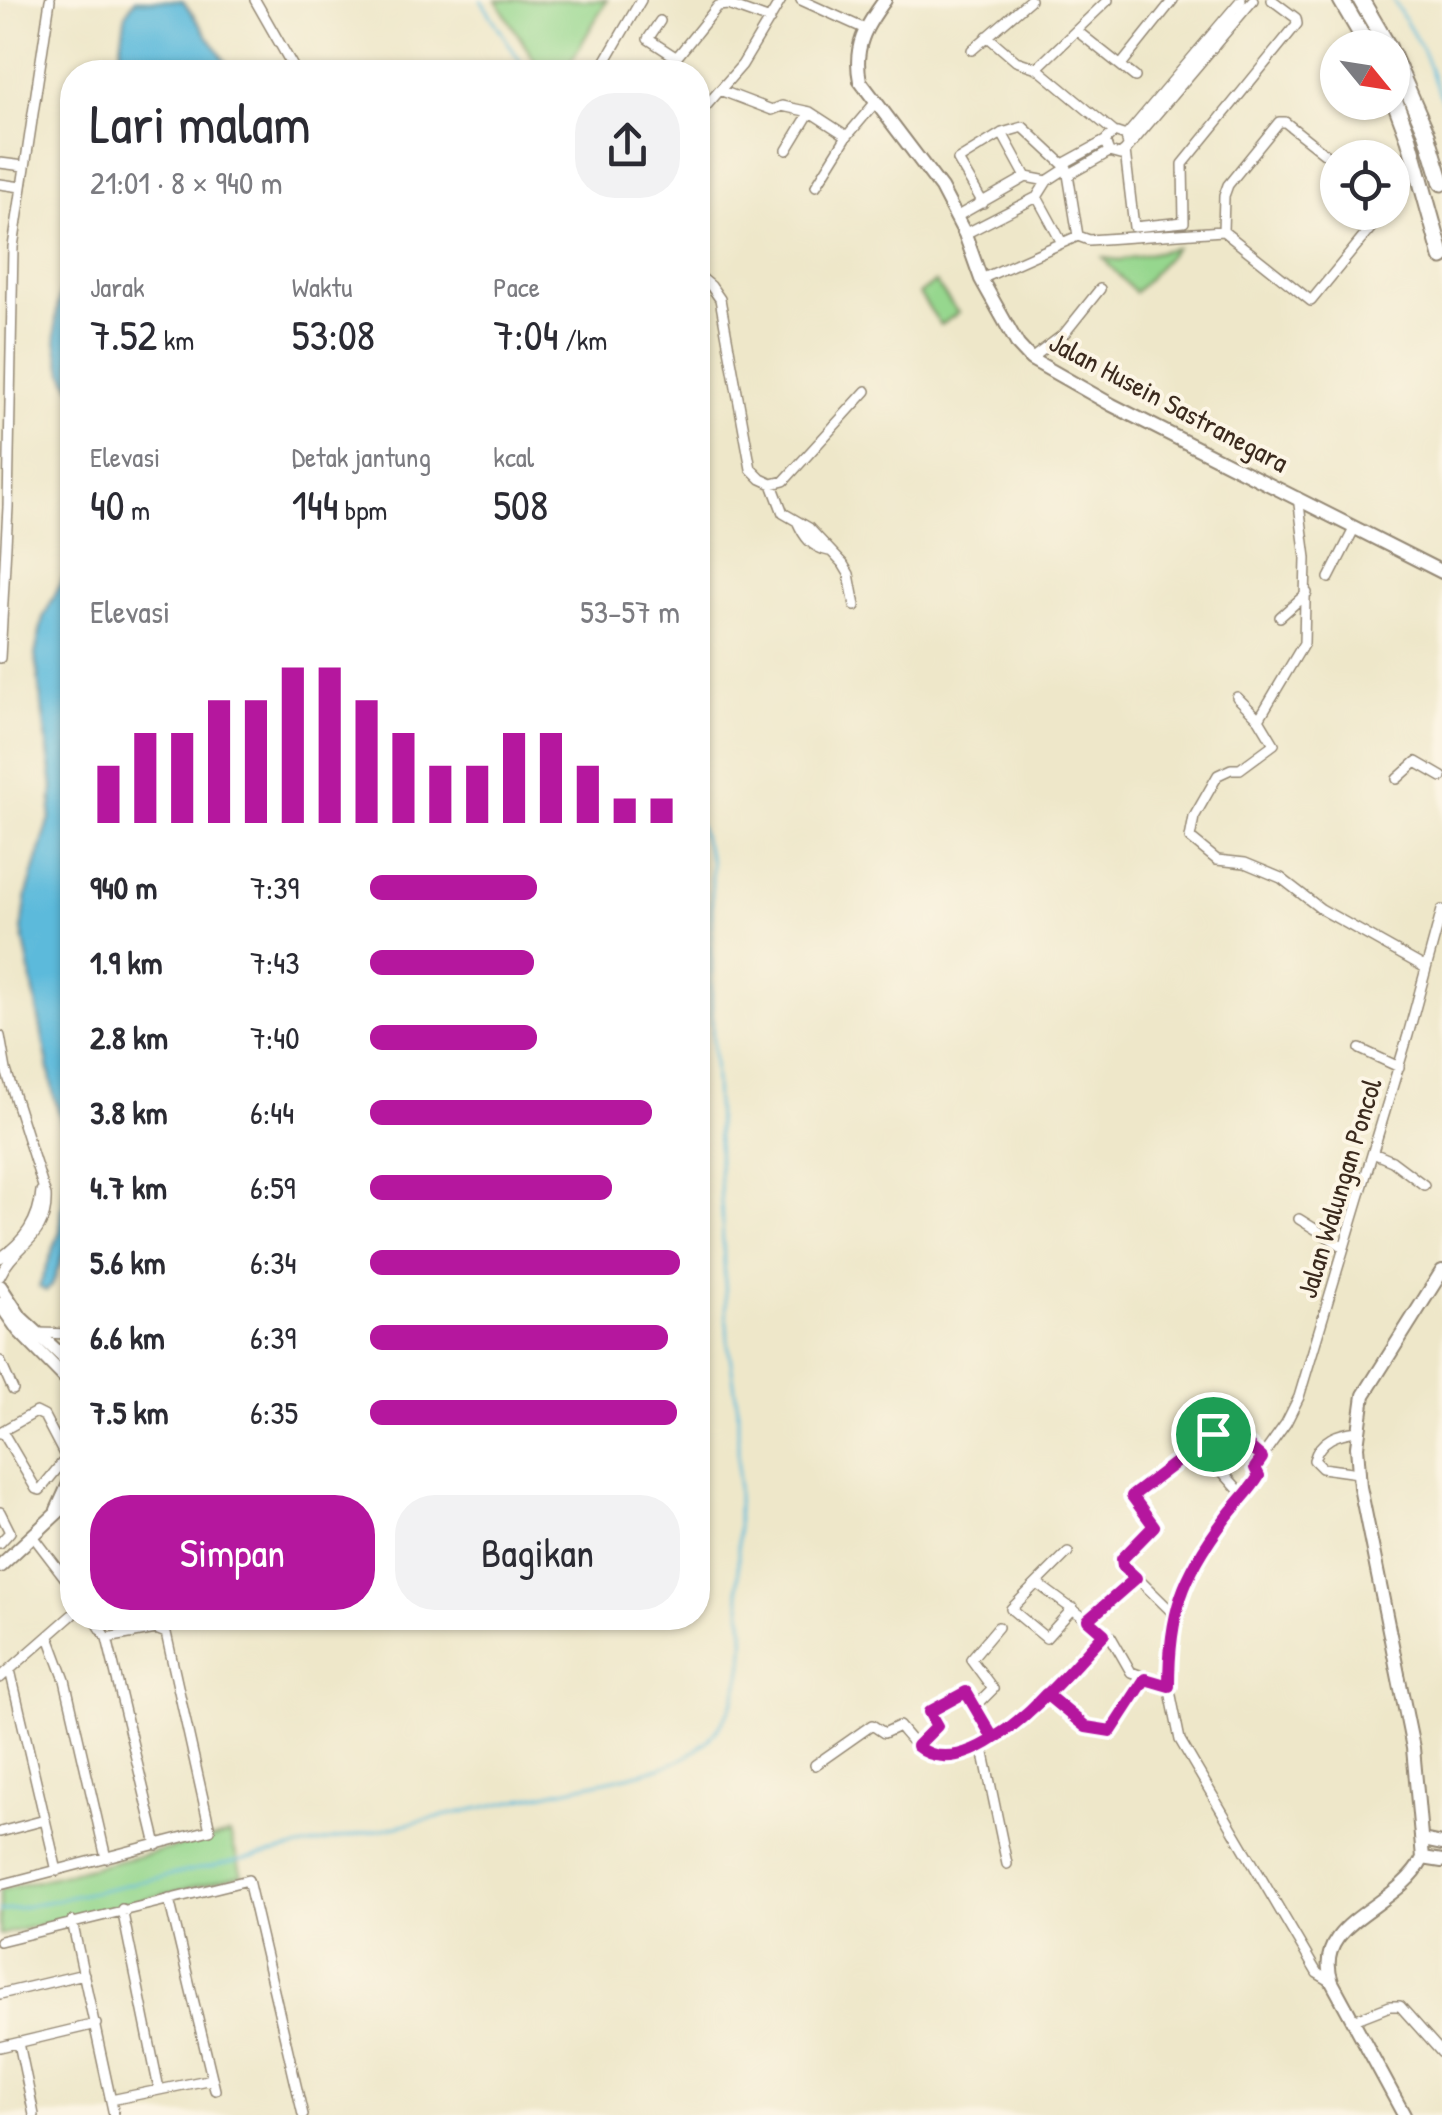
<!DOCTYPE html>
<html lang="id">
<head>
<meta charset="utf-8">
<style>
  :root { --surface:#fff; --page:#f2f2f3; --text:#2b2b33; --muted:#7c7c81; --accent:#b5179e }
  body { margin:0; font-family:"Patrick Hand",sans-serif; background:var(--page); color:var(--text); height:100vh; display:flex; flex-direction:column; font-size:38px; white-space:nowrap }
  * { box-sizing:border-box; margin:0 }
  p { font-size:32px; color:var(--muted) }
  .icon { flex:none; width:55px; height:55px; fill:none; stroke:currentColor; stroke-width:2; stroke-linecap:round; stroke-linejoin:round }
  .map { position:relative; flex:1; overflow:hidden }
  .side { position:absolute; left:60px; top:60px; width:650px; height:1570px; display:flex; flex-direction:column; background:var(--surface); border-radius:40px; box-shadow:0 2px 8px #0004 }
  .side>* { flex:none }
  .needle { width:65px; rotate:120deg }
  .buttons { position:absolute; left:1320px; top:30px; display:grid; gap:20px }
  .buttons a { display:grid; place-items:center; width:90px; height:90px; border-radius:50%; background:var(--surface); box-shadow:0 2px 8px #0004; font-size:50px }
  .pin { position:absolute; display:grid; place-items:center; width:85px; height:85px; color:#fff; margin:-42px; border:5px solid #fff; border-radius:50%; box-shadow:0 2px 10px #0007 }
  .round { display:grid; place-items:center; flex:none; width:105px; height:105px; border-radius:40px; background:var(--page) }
  .headline { display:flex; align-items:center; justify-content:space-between; height:170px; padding:0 30px }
  h1 { font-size:55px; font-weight:600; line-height:75px }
  .figures { display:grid; grid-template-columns:repeat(3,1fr); gap:15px; height:170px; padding:10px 30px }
  .figures div { display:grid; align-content:center }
  .figures b { font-size:42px; font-weight:600 }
  .figures small { font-size:28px; font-weight:400 }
  .figures p { font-size:28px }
  .chart { height:280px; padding:20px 30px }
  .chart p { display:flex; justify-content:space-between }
  .chart svg { width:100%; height:180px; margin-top:10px; stroke:var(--accent); stroke-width:6 }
  .cta { display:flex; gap:20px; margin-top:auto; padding:20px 30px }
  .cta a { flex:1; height:115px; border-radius:40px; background:var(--accent); color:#fff; font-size:40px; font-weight:600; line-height:115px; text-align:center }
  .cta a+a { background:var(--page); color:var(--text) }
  ul { padding:0 30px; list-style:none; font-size:32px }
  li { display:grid; grid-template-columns:160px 120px 1fr; align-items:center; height:75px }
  li i { height:25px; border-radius:12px; background:var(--accent) }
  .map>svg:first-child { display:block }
  .green { fill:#96d78e; stroke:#688056; stroke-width:2.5 }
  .water { fill:#5cbadb; stroke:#4c727c; stroke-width:2.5 }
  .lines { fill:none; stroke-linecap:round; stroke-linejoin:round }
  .stream { stroke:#5cbadb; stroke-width:2.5 }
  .street-casing { stroke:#948874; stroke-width:12 }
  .secondary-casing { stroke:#948874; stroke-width:16 }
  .highway-casing { stroke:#948874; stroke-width:19 }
  .street { stroke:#fff; stroke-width:9 }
  .secondary { stroke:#fff; stroke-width:12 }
  .highway { stroke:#fff; stroke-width:15 }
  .route-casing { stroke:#fff; stroke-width:20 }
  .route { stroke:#b5179e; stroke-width:12 }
  .labels { text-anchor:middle; stroke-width:8; stroke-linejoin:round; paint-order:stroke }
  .street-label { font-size:28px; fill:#3b2a1e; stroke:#fcf5e5 }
</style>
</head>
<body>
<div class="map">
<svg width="1442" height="2115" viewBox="0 0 1442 2115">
  <rect width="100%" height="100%" fill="#fcf5e5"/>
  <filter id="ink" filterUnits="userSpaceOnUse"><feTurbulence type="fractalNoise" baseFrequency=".01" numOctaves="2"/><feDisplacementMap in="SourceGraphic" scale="20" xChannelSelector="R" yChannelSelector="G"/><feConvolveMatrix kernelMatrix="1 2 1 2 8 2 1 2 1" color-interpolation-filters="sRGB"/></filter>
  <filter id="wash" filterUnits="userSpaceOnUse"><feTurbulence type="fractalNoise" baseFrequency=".0048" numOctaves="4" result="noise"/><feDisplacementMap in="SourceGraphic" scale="40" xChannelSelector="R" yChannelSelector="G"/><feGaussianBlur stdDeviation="2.25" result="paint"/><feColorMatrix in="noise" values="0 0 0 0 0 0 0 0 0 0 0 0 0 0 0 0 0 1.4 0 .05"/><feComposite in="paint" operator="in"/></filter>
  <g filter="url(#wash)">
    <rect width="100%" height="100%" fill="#eee7c9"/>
    <path class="green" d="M 496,0 L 607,0 L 565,72 L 542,72 Z
      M 1175,248 L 1135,293 L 1103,258 L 1120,260 Z
      M 935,282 L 958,313 L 941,325 L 919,294 Z
      M 230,1834 L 242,1875 L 0,1935 L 0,1890 Z"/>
    <path class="water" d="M 135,0 L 183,1 L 233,72 L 117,72 L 126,13 Z
      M 72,251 L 72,389 C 44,338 57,303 72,251 Z
      M 72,561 L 72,1230 L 52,1286 L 46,1291 L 39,1287 L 60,1231 L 68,1145 L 54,1096 L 22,930 L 27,894 L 50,818 L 53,787 L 35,655 L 43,618 Z"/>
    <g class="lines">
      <path class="stream" d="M 481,0 L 527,72
        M 1393,0 L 1423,51 L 1442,100
        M 0,1912 L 628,1776 C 644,1771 665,1768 680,1760 C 743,1727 753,1654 738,1590 L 738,1409 L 728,1342 L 711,1002 L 712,863 L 698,823"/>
    </g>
  </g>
  <g filter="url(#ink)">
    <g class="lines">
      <defs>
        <path id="street" d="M 255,0 L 296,72
          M 801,0 L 865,29
          M 660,21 L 648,39 L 677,58
          M 1077,31 L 1135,77
          M 987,36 L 1016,61 L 1037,68 L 1114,132
          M 972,50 L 1030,0
          M 1121,65 L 1173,0
          M 1037,68 L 1108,0
          M 620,72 L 605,62 L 641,0
          M 665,72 L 718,6 L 728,5 L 770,20
          M 722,91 L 772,110 L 782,106 L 810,112 L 847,136
          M 698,115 L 742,65 L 781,0
          M 1002,133 L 1026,177
          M 1126,136 L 1241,0
          M 1128,146 L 1126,136 L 1114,132 L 1105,141 L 1109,152 L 1120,155 L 1125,151 L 1253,0
          M 787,150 L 810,112
          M 1125,151 L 1134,227 L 1184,222 L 1183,164 L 1297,24 L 1296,18 L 1272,0
          M 0,163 L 24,166
          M 1063,164 L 1105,141
          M 1070,174 L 1109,152
          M 0,184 L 21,187
          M 816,186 L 847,136 L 875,103
          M 1037,197 L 1061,241
          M 983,203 L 958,160 L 1002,133 L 1023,127 L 1067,168 L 1047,181
          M 956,217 L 1026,177 L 1047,181 L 1037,197 L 965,234
          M 1223,231 L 1224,196 L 1228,185 L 1279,122 L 1285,122 L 1338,164
          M 1078,236 L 1089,240 L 1223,231 L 1311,301 L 1384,212
          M 698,275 L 711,286 L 720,299 L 751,469 L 761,479 L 772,484 L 784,481 L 866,391
          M 981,279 L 1078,236 L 1067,168
          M 1031,359 L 1064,334 L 1100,289
          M 772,484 L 783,513 L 809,528 L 843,564 L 849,574 L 855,606
          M 1298,497 L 1306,558 L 1304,643 L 1259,719 L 1274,744 L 1240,769 L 1231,769 L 1218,775 L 1194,817 L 1190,838 L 1217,860 L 1245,863 L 1281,878 L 1321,909 L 1426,968
          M 797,521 C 804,537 811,547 829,551
          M 1329,578 L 1355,527
          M 1280,617 L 1307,593
          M 0,658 L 8,507 L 13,247 L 50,0
          M 1237,697 L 1259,719
          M 1397,779 L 1416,762 L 1442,777
          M 0,1036 L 6,1070 L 46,1196 C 48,1239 15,1244 0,1276
          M 1360,1049 L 1399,1067
          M 1373,1153 L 1392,1161 L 1424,1185
          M 1299,1219 L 1344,1247
          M 0,1258 C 24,1241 39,1221 41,1191
          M 38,1333 L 72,1334
          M 0,1361 L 13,1390
          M 1358,1431 C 1338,1433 1320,1439 1314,1460 L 1322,1468 L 1358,1473
          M 0,1433 L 2,1431 L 36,1412 L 44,1416 L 66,1458 L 40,1490 L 36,1489 L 2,1431
          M 1206,1440 L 1203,1450 L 1244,1496
          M 0,1512 L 10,1532 L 0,1543
          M 33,1536 L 72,1587
          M 1068,1552 L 1011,1609 L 1046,1638 L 1073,1608
          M 1038,1584 L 1087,1620 L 1136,1578
          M 1173,1613 L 1122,1563 L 1123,1557 L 1154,1526 L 1132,1496 L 1191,1447 L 1225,1428 L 1262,1458
          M 94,1618 L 107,1638 L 157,1845
          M 1087,1620 L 1111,1637 L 1131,1672 L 1169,1686
          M 49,1637 L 65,1680 L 106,1858
          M 10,1670 L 57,1871
          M 0,1678 L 72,1615
          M 1046,1694 L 1086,1727 L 1110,1732 L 1145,1679
          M 975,1707 L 993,1689 L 971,1659 L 998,1627
          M 982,1744 L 1007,1864
          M 917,1746 L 936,1728 L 929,1712 L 966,1692 L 993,1738
          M 815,1765 L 872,1725 L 884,1733 L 899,1726 C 907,1735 915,1747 926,1753 C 980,1779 1071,1669 1104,1634
          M 0,1832 L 45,1820
          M 0,1885 L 210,1830 L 166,1633 L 156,1629 L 107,1638
          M 169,1899 L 215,2090
          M 122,1909 L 159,2089
          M 72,1921 L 114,2115
          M 0,1941 L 248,1880 L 303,2115
          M 1332,1982 L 1317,1973 L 1180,1740 L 1169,1686 L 1173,1613 L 1191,1570 L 1227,1517 L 1259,1478 L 1256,1465 L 1286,1423 L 1299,1397 L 1408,1035 L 1442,910
          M 0,1994 L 84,1974
          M 1354,2020 L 1390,2006 L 1400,2006 L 1442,2053
          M 19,2043 L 34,2115
          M 0,2047 L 96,2024
          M 111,2100 L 212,2079"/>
        <path id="secondary" d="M 885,0 C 865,27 853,47 860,81 L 941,188 L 965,234 L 981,279 L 1018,345 L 1031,359 L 1112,405 L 1442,572
          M 0,1286 L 21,1318 L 72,1365
          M 0,1304 L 19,1331 L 72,1385
          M 57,1510 L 72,1477
          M 0,1566 L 72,1499
          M 1423,1840 L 1442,1844
          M 1423,1858 L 1442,1861
          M 1404,2115 L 1332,1982 C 1310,1922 1399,1908 1423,1858 L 1413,1748 L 1360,1487 L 1357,1446 L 1364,1395 L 1442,1271"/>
        <path id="highway" d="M 1341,0 L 1369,48
          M 1361,0 L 1389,48
          M 1392,54 L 1427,134 L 1442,183
          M 1392,94 L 1409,139 L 1442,257"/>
      </defs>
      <use href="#street" class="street-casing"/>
      <use href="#secondary" class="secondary-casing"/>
      <use href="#highway" class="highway-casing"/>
      <use href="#street" class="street"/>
      <use href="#secondary" class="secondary"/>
      <use href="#highway" class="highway"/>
    </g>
  </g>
  <g class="lines" filter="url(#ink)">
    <defs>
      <path id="route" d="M 1213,1434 L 1132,1496 L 1154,1526 L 1122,1559 L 1123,1566 L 1136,1578 L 1088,1620 L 1104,1634 C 1070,1669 972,1792 917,1746 L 937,1726 L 929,1712 L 966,1692 L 993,1738 C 1015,1726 1029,1712 1046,1694 L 1086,1727 L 1111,1731 L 1145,1679 L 1169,1686 C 1169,1614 1182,1576 1225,1519 C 1236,1504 1250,1491 1259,1476 L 1255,1468 L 1262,1458 L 1228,1428 L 1213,1434"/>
    </defs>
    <use href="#route" class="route-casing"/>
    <use href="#route" class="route"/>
  </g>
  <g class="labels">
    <g class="street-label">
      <text transform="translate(1169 402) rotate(28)" y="10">Jalan Husein Sastranegara</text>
      <text transform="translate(1339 1188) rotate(-73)" y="10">Jalan Walungan Poncol</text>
    </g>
  </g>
</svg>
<div class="buttons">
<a><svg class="needle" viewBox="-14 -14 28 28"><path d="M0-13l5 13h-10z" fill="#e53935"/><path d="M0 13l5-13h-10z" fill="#7c7c81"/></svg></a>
<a><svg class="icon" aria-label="locate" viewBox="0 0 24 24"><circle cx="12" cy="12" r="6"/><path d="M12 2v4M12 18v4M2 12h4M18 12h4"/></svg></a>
</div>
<div class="pin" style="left:1213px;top:1434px;background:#1e9e55"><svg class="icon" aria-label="arrive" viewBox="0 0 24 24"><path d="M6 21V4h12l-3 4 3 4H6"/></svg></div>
<section class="side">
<div class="headline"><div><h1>Lari malam</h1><p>21:01 · 8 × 940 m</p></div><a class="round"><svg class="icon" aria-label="share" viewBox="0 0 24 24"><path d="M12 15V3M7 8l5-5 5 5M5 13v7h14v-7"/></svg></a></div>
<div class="figures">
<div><p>Jarak</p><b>7.52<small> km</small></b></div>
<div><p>Waktu</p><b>53:08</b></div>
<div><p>Pace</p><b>7:04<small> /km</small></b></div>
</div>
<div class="figures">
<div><p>Elevasi</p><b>40<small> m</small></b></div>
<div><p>Detak jantung</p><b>144<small> bpm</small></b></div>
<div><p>kcal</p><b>508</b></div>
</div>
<div class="chart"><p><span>Elevasi</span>53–57 m</p>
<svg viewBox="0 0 160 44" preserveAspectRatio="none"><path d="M5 44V30M15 44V22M25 44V22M35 44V14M45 44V14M55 44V6M65 44V6M75 44V14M85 44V22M95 44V30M105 44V30M115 44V22M125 44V22M135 44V30M145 44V38M155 44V38"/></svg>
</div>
<ul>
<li><b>940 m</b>7:39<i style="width:54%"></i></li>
<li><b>1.9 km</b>7:43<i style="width:53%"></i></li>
<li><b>2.8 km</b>7:40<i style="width:54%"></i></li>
<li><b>3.8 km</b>6:44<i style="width:91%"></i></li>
<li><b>4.7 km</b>6:59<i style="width:78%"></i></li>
<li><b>5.6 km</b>6:34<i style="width:100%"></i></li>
<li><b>6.6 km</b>6:39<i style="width:96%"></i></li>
<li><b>7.5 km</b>6:35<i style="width:99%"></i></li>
</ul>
<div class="cta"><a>Simpan</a><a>Bagikan</a></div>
</section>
</div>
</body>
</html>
